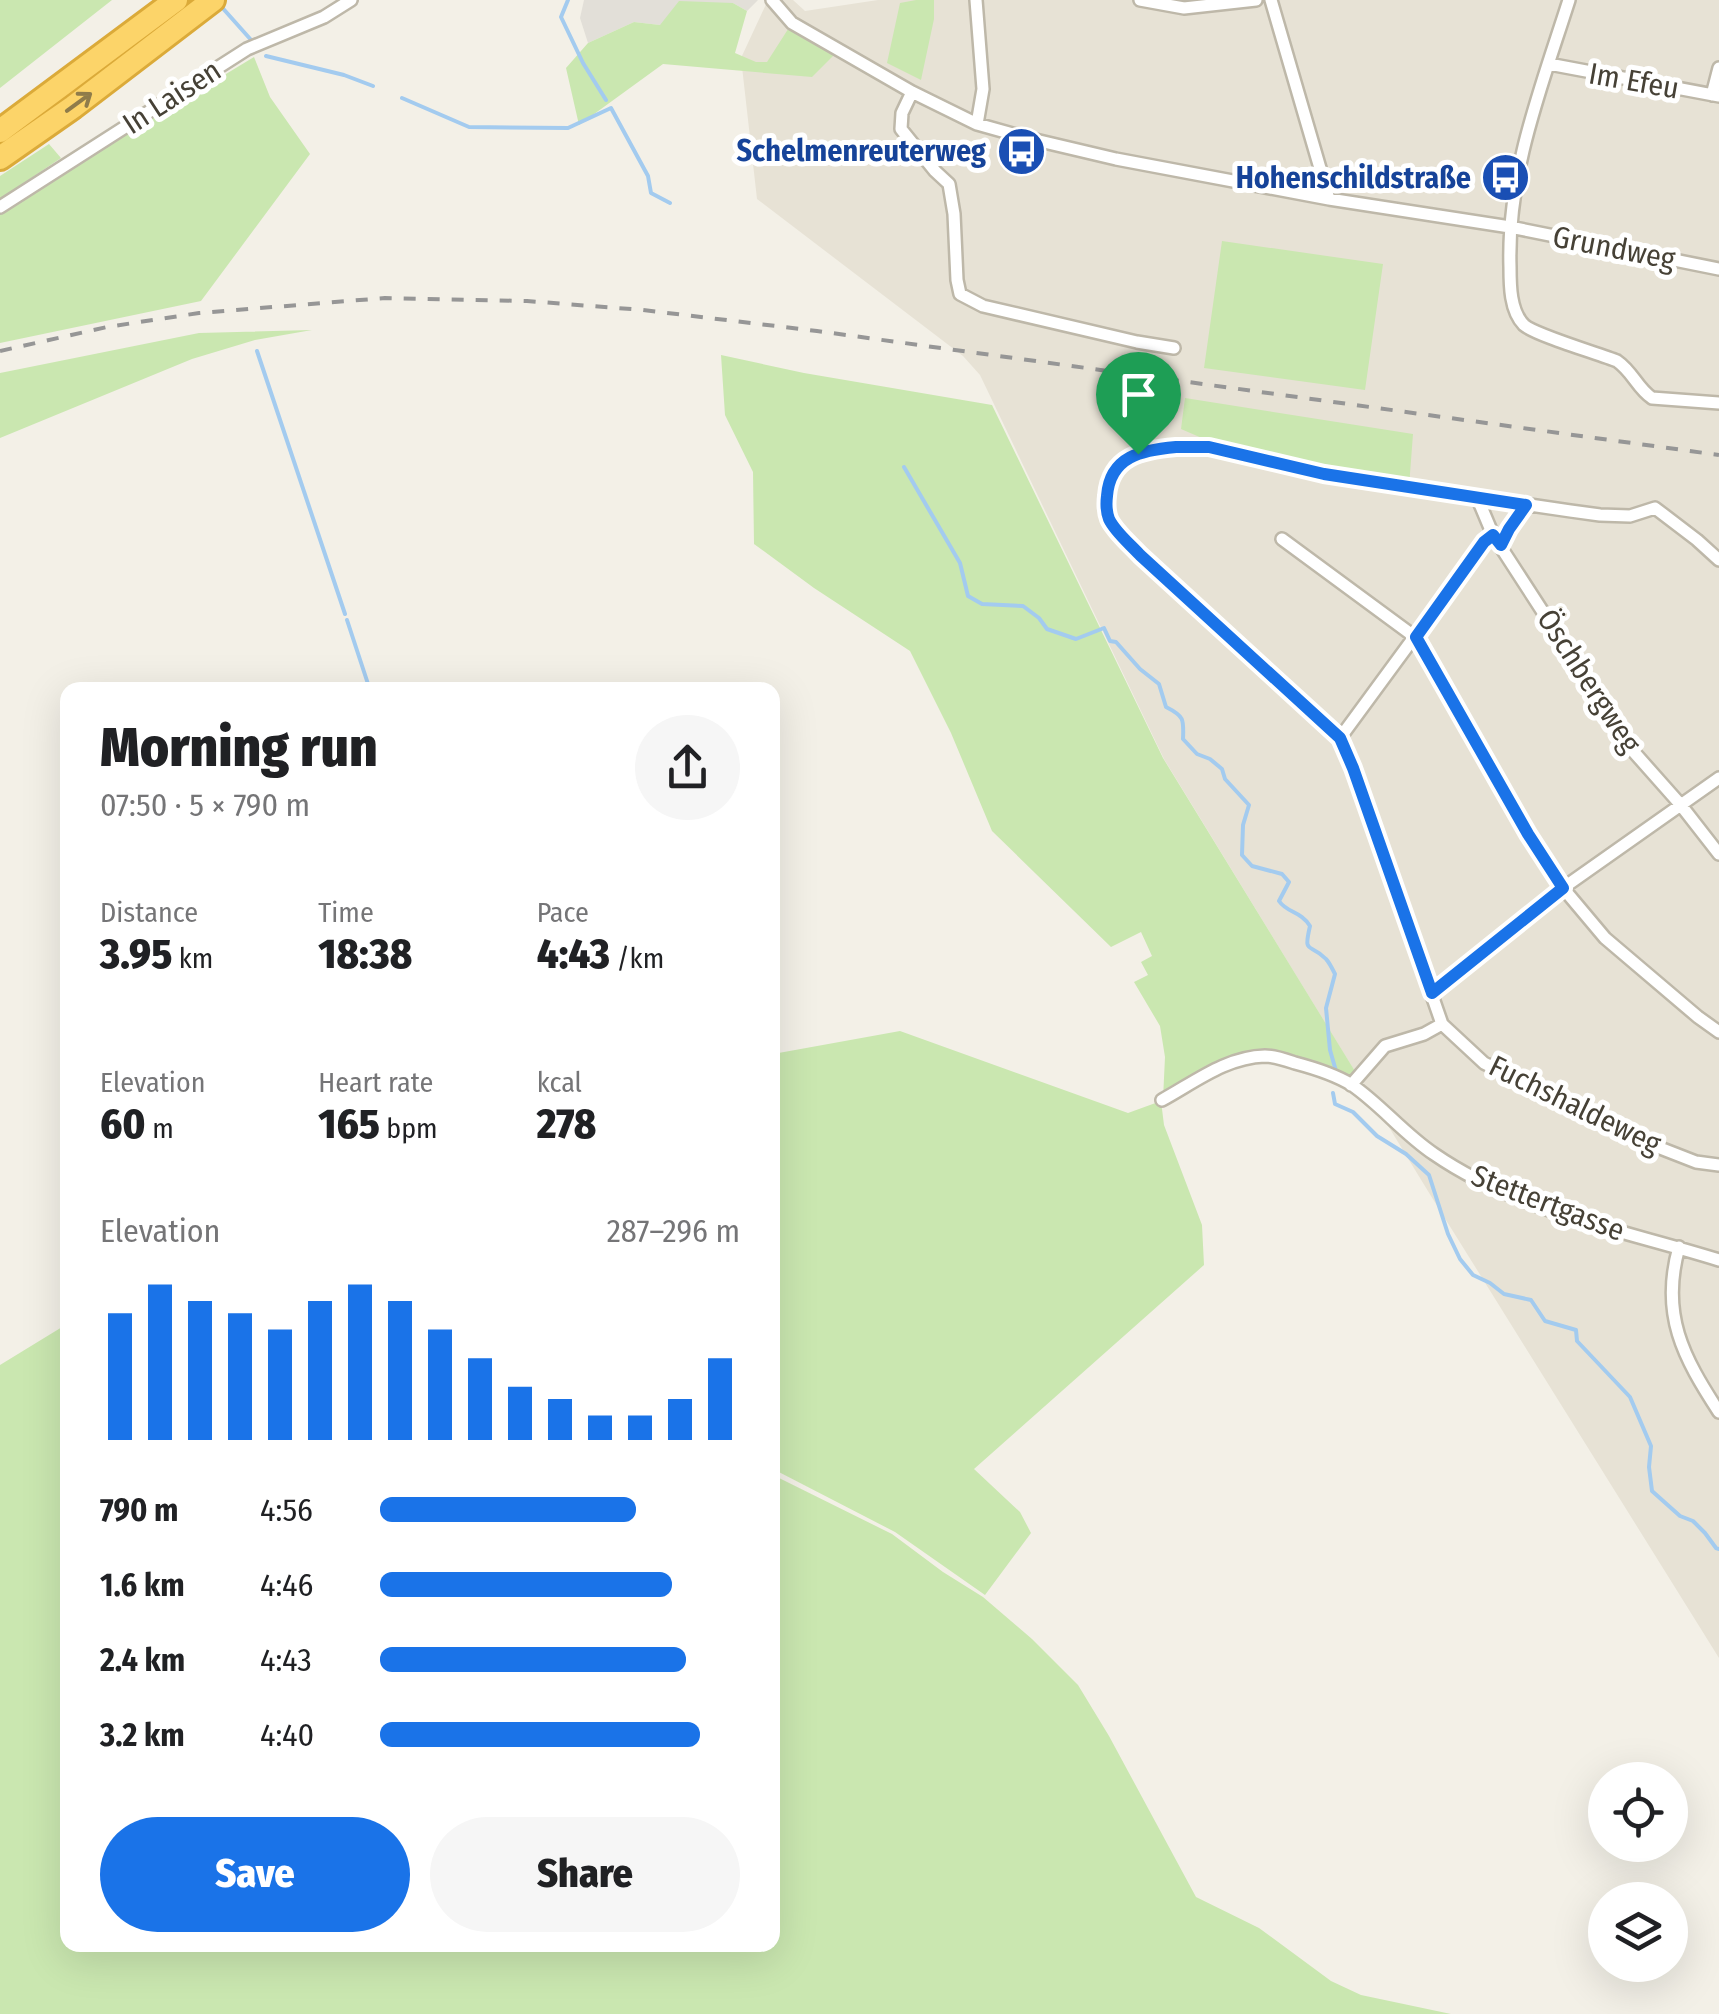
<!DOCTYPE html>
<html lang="en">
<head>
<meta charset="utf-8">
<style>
  :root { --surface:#fff; --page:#f6f6f6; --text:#202124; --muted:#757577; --accent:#1a73e8 }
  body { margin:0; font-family:"Fira Sans Condensed",sans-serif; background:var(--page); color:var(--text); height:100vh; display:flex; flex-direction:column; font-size:38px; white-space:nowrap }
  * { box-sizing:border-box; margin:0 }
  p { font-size:32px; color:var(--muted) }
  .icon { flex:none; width:55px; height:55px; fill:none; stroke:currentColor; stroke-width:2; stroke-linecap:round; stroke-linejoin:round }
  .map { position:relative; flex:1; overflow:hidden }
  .panel { position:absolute; left:60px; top:682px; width:720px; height:1270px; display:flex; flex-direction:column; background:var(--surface); border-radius:20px; box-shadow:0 10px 40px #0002 }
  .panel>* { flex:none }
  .tools { position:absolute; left:1588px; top:1762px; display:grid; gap:20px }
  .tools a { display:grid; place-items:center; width:100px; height:100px; border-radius:50%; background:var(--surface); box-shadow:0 10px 40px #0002; font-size:50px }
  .pin { position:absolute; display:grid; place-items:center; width:85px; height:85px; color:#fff; margin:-102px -42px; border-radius:50% 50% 50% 0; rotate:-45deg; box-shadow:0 0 10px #0007 }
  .pin .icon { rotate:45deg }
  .round { display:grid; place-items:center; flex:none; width:105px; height:105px; border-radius:52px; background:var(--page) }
  .head { display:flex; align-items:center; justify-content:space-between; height:170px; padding:0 40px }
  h1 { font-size:55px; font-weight:800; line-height:75px }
  .figures { display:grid; grid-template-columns:repeat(3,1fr); gap:15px; height:170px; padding:10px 40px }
  .figures div { display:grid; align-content:center }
  .figures b { font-size:42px; font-weight:800 }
  .figures small { font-size:28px; font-weight:400 }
  .figures p { font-size:28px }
  .chart { height:280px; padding:20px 40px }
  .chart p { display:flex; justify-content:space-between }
  .chart svg { width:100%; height:180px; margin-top:10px; stroke:var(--accent); stroke-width:6 }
  .button { display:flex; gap:20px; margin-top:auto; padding:20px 40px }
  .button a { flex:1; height:115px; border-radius:60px; background:var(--accent); color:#fff; font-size:40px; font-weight:800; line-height:115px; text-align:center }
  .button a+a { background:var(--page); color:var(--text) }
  ul { padding:0 40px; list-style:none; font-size:32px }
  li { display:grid; grid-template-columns:160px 120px 1fr; align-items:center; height:75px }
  li i { height:25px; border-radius:12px; background:var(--accent) }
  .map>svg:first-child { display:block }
  .residential { fill:#e7e2d5 }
  .industrial { fill:#e2dfd8 }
  .green { fill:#cae7b0 }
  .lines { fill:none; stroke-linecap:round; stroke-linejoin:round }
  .stream { stroke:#a3cbef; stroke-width:4 }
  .street-casing { stroke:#beb8a9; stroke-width:16 }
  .highway-casing { stroke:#dbaa39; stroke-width:28 }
  .street { stroke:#fff; stroke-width:11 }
  .highway { stroke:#fcd469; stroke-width:22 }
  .rail { stroke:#969696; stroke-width:4; stroke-dasharray:12 12; stroke-linecap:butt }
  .oneway { stroke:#8f7c4a }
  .route-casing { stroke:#fff; stroke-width:20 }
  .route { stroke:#1a73e8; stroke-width:12 }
  .labels { text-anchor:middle; stroke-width:10; stroke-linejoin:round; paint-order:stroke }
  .street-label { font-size:30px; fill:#464136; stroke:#fff }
  .transit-label { font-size:30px; font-weight:bold; fill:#164399; stroke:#fff; text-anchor:end }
</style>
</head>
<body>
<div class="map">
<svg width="1719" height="2014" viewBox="0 0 1719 2014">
  <rect width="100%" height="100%" fill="#f3f0e7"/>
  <path class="residential" d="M 768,0 L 793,0 L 805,11 L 878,0 L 1719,0 L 1719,1658 L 1431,1196 L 1164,759 L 980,375 L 963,356 L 757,199 L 741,58 Z"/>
  <path class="industrial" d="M 584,0 L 758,0 L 747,11 L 733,3 L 660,25 L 634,22 L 588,43 L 580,18 Z"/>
  <path class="green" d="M 0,0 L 112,0 L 0,88 Z
    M 916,0 L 934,0 L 934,19 L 921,80 L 887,63 L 900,3 Z
    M 679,1 L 733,3 L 747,11 L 735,53 L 756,62 L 767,62 L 792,23 L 834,55 L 812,77 L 663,64 L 579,125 L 566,68 L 588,43 L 634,22 L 660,25 Z
    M 254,57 L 270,97 L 310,154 L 201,301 L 0,343 L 0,211 Z
    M 49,144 L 61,158 L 0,199 L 0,176 Z
    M 1222,241 L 1383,264 L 1365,390 L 1204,368 Z
    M 312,330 L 255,340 L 192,359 L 0,438 L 0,373 L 199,333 Z
    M 721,355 L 804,373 L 992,405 L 1163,758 L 1380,1112 L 1354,1092 L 1314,1075 L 1273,1062 L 1236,1065 L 1163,1099 L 1165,1057 L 1160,1026 L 1134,982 L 1148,975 L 1141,962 L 1152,956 L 1141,932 L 1111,947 L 992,831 L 951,733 L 910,651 L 814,588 L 754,544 L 753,472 L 725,415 Z
    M 1185,398 L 1413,434 L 1409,487 L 1325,470 L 1211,442 L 1181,429 Z
    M 900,1031 L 1128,1113 L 1161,1101 L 1164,1125 L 1202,1225 L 1204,1265 L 974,1469 L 1020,1512 L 1031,1533 L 985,1595 L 895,1532 L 773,1469 L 773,1054 Z
    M 67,1324 L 68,1945 L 772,1945 L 773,1475 L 892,1534 L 943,1572 L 983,1597 L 1032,1639 L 1078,1685 L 1109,1736 L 1196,1897 L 1259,1928 L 1331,1981 L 1361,1995 L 1451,2014 L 0,2014 L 0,1365 Z"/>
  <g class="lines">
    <path class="stream" d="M 568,0 L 561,17 L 583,63 L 606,100
      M 219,4 L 252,41
      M 266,56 L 344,75 L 373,86
      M 402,98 L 469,127 L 568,128 L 611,108 L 648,176 L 651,193 L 670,203
      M 257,351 L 345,614
      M 904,467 L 960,563 L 968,596 L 982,604 L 1023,606 L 1039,618 L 1047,629 L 1076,639 L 1104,628 L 1110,641 L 1116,642 L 1140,669 L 1159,684 L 1166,707 C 1184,716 1184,719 1183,739 L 1197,754 L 1210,759 L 1222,769 L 1225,779 L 1249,805 L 1243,825 L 1242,855 L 1252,866 L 1282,874 L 1289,882 L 1279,901 C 1287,913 1301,911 1310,926 C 1303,956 1310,942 1326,959 C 1328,961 1334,972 1335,974 L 1326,1008 L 1330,1050 L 1336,1071
      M 347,620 L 370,690
      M 1333,1093 L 1335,1104 L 1353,1112 L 1377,1136 L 1406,1154 L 1429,1175 L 1448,1234 L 1460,1259 L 1473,1275 L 1490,1283 L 1504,1294 L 1531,1300 L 1545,1321 L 1576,1330 L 1577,1341 L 1630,1397 L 1651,1446 L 1649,1467 L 1652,1491 L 1680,1516 L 1693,1521 L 1705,1533 L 1716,1548 L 1719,1549"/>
    <defs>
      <path id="street" d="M 772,0 L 792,23 L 912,92 L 977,124 L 1027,138 L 1116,159 L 1329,199 L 1510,227 L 1719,269
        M 976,0 L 983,89 L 977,124
        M 1140,0 L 1184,8 L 1256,0
        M 1271,0 L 1329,199
        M 1569,0 C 1541,88 1507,173 1510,267 C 1510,285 1510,311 1524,325 C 1535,335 1600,354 1617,361 C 1633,372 1637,388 1652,398 L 1719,403
        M 1549,64 L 1719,96
        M 912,92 L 902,113 L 901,129 L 935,171 L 949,184 L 954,214 L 957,280 L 960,294 L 983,306 L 1137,342 L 1174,348
        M 1712,95 L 1719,68
        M 0,207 L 247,49 L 324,17 L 351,0
        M 1477,497 L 1493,535 L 1633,751 L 1680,804 L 1719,854
        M 1282,539 L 1415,637 L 1528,834 L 1563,888 L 1605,938 L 1698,1017 L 1719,1032
        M 1501,545 L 1509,529 L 1526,505
        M 1719,560 L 1697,540 L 1655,508 L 1630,516 L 1600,515 C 1519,504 1438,492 1358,480 C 1325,475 1292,468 1260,460 C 1243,456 1225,449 1208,447 C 1179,444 1115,447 1108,483 C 1101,520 1117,530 1140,555 L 1340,738 L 1353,768 L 1442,1024 L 1484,1063 L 1637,1139 L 1696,1162 L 1719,1165
        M 1340,738 L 1484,542 L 1493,535
        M 1432,993 L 1563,888 L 1719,778
        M 1351,1085 L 1385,1046 L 1424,1034 L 1442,1024
        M 1162,1100 C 1195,1082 1226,1057 1265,1056 C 1275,1056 1286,1060 1295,1063 C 1314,1068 1336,1075 1352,1085 C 1381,1105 1404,1134 1434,1154 C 1518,1212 1623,1230 1719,1260
        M 1679,1247 C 1660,1314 1683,1357 1719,1412"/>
      <path id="highway" d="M 0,131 L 176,0
        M 0,158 L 73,107 L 213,0"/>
    </defs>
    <use href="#street" class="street-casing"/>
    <use href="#highway" class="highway-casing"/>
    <use href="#street" class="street"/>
    <use href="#highway" class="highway"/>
    <path class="rail" d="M 0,351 L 107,327 L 199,313 L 385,298 L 527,301 L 643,310 L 817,331 L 1719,455"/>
  </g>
  <defs><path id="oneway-shaft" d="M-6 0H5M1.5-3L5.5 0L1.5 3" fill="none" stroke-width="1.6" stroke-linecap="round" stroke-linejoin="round" transform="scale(2.5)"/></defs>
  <use class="oneway" href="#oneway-shaft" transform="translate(79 102) rotate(-36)"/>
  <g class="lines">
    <defs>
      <path id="route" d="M 1176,447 L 1209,447 L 1324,474 L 1526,505 L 1509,529 L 1501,545 L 1493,535 L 1484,542 L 1416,637 L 1528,834 L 1563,888 L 1432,993 L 1353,768 L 1340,738 L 1140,555 C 1130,544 1115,532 1109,519 C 1106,511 1106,504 1107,496 C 1110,456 1142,450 1176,447 Z"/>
    </defs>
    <use href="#route" class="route-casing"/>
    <use href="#route" class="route"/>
  </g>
  <defs>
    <symbol id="bus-disc" viewBox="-11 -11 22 22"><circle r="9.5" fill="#1a4fb4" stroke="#fff"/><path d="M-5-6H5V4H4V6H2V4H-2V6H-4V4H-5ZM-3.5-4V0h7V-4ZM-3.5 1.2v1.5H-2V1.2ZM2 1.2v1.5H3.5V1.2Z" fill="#fff"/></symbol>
  </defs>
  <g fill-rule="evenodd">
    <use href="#bus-disc" x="994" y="124" width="55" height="55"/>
    <use href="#bus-disc" x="1478" y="150" width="55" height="55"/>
  </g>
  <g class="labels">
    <g class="street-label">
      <text transform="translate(1634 81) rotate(10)" y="10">Im Efeu</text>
      <text transform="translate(172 97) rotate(-33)" y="10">In Laisen</text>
      <text transform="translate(1614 248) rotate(11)" y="10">Grundweg</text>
      <text transform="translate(1589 681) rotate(57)" y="10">Öschbergweg</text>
      <text transform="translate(1575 1105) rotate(26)" y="10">Fuchshaldeweg</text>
      <text transform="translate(1548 1203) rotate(21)" y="10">Stettertgasse</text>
    </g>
    <g class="transit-label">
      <text x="986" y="161">Schelmenreuterweg</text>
      <text x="1471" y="188">Hohenschildstraße</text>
    </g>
  </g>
</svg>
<div class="tools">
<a><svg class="icon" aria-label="locate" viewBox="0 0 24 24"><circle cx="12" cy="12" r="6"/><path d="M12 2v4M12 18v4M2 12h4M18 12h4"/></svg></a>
<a><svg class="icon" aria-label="layers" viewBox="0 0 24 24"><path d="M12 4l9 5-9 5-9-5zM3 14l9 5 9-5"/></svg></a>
</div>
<div class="pin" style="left:1138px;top:454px;background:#1e9e55"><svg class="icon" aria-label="arrive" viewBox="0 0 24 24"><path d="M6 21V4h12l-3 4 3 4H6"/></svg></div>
<section class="panel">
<div class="head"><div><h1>Morning run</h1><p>07:50 · 5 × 790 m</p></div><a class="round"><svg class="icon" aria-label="share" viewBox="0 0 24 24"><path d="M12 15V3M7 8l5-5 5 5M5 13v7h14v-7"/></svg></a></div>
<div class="figures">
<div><p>Distance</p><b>3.95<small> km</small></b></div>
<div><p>Time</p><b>18:38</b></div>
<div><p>Pace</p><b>4:43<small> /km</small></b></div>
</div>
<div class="figures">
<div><p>Elevation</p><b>60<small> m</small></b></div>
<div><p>Heart rate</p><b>165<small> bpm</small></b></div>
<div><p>kcal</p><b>278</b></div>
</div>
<div class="chart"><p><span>Elevation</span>287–296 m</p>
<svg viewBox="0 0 160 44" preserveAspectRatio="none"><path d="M5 44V13M15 44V6M25 44V10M35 44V13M45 44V17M55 44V10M65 44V6M75 44V10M85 44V17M95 44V24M105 44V31M115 44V34M125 44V38M135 44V38M145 44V34M155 44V24"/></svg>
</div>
<ul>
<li><b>790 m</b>4:56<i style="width:71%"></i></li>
<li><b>1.6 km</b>4:46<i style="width:81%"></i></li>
<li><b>2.4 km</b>4:43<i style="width:85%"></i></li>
<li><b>3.2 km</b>4:40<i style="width:89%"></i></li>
</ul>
<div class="button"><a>Save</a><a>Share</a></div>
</section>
</div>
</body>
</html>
